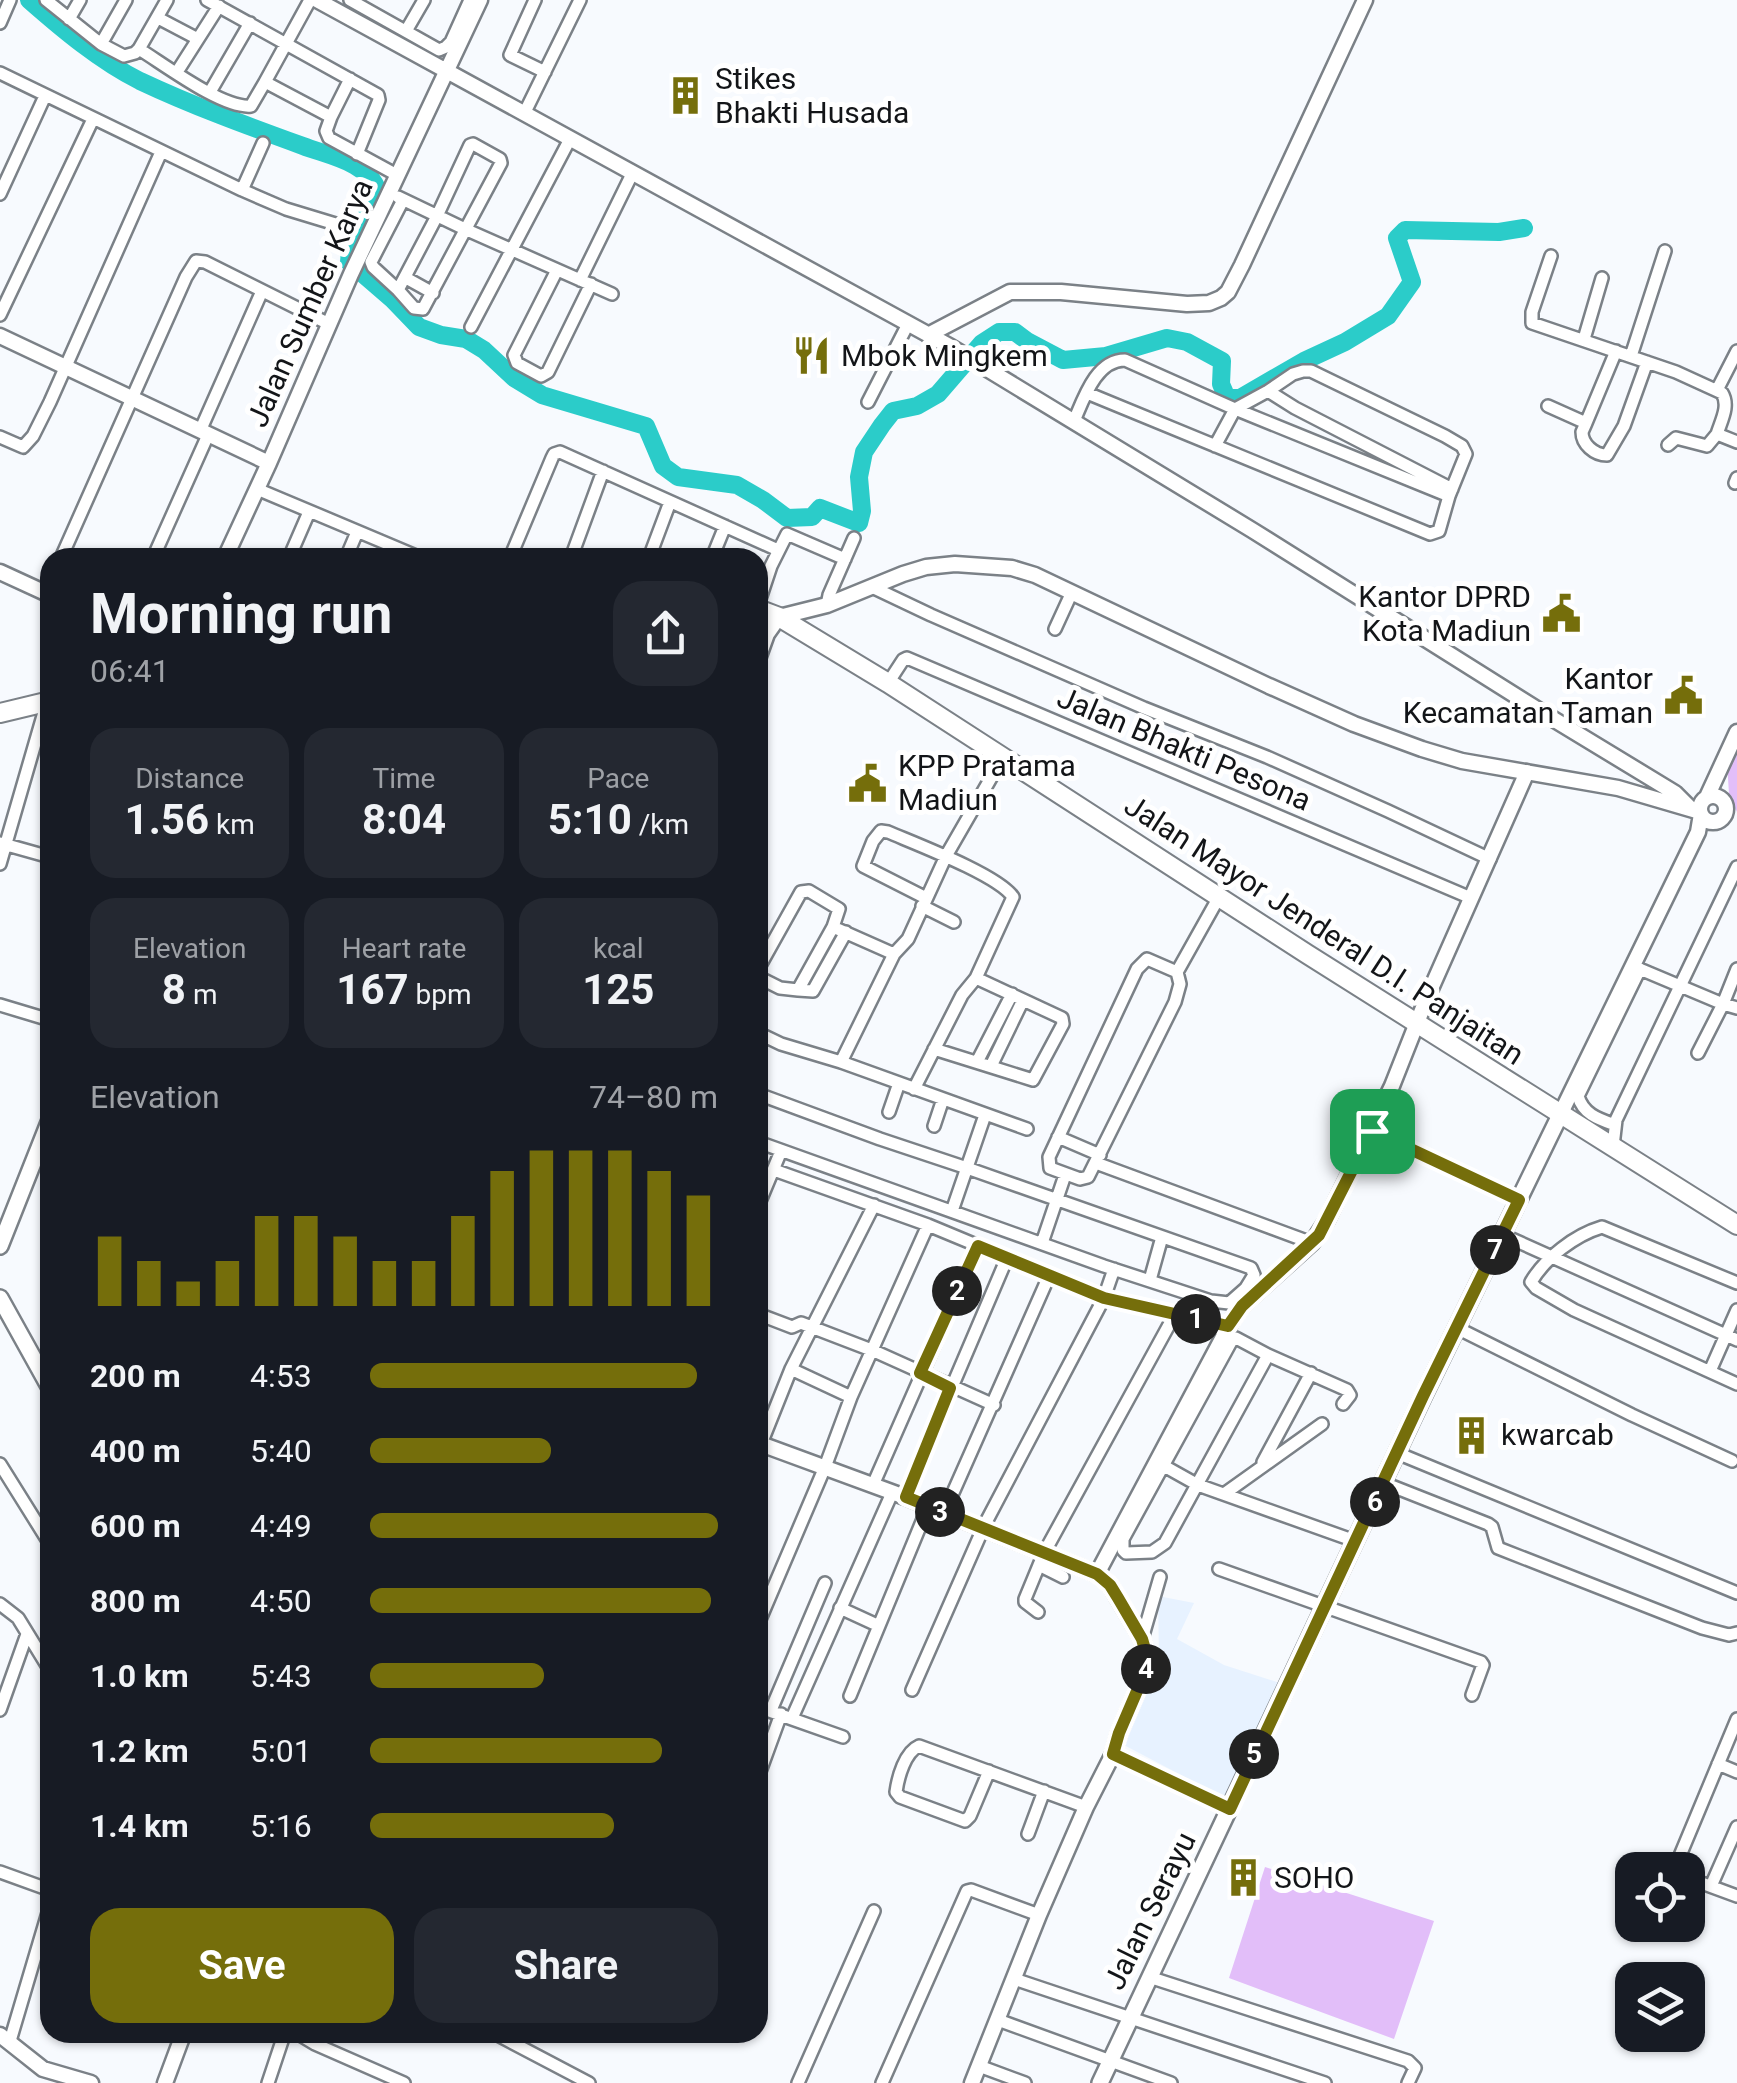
<!DOCTYPE html>
<html lang="en">
<head>
<meta charset="utf-8">
<style>
  :root { --surface:#171b24; --page:#242831; --text:#f1f3f6; --muted:#9ea1a6; --accent:#756e0b }
  body { margin:0; font-family:Roboto,sans-serif; background:var(--page); color:var(--text); height:100vh; display:flex; flex-direction:column; font-size:38px; white-space:nowrap }
  * { box-sizing:border-box; margin:0 }
  p { font-size:32px; color:var(--muted) }
  .icon { flex:none; width:55px; height:55px; fill:none; stroke:currentColor; stroke-width:2; stroke-linecap:round; stroke-linejoin:round }
  .map { position:relative; flex:1; overflow:hidden }
  .sheet { position:absolute; left:40px; top:548px; width:728px; height:1495px; display:flex; flex-direction:column; background:var(--surface); border-radius:30px; box-shadow:0 2px 8px #0004 }
  .sheet>* { flex:none }
  .tools { position:absolute; left:1615px; top:1852px; display:grid; gap:20px }
  .tools a { display:grid; place-items:center; width:90px; height:90px; border-radius:20px; background:var(--surface); box-shadow:0 2px 8px #0004; font-size:50px }
  .pin { position:absolute; display:grid; place-items:center; width:85px; height:85px; color:#fff; margin:-42px; border-radius:20px; box-shadow:0 5px 15px #0006 }
  .km { position:absolute; width:50px; height:50px; margin:-25px; border-radius:50%; background:#222; color:#fff; font-size:28px; line-height:50px; text-align:center }
  .round { display:grid; place-items:center; flex:none; width:105px; height:105px; border-radius:30px; background:var(--page) }
  .overview { display:flex; align-items:center; justify-content:space-between; height:170px; padding:0 50px }
  h1 { font-size:55px; font-weight:700; line-height:75px }
  .figures { display:grid; grid-template-columns:repeat(3,1fr); gap:15px; height:170px; padding:10px 50px }
  .figures div { display:grid; align-content:center; border-radius:25px; background:var(--page); text-align:center }
  .figures b { font-size:42px; font-weight:700 }
  .figures small { font-size:28px; font-weight:400 }
  .figures p { font-size:28px }
  .chart { height:280px; padding:20px 50px }
  .chart p { display:flex; justify-content:space-between }
  .chart svg { width:100%; height:180px; margin-top:10px; stroke:var(--accent); stroke-width:6 }
  .primary-button { display:flex; gap:20px; margin-top:auto; padding:20px 50px }
  .primary-button a { flex:1; height:115px; border-radius:30px; background:var(--accent); color:#fff; font-size:40px; font-weight:700; line-height:115px; text-align:center }
  .primary-button a+a { background:var(--page); color:var(--text) }
  ul { padding:0 50px; list-style:none; font-size:32px }
  li { display:grid; grid-template-columns:160px 120px 1fr; align-items:center; height:75px }
  li i { height:25px; border-radius:12px; background:var(--accent) }
  .map>svg:first-child { display:block }
  .built { fill:#e7f2ff }
  .green { fill:#e2bef9 }
  .lines { fill:none; stroke-linecap:round; stroke-linejoin:round }
  .river { stroke:#2bccc9; stroke-width:18 }
  .minor-casing { stroke:#7b8187; stroke-width:16 }
  .tertiary-casing { stroke:#7b8187; stroke-width:19 }
  .secondary-casing { stroke:#7b8187; stroke-width:20 }
  .trunk-casing { stroke:#7b8187; stroke-width:22 }
  .minor { stroke:#fff; stroke-width:11 }
  .tertiary { stroke:#fff; stroke-width:14 }
  .secondary { stroke:#fff; stroke-width:15 }
  .trunk { stroke:#fff; stroke-width:18 }
  .route-casing { stroke:#fff; stroke-width:20 }
  .route { stroke:#756e0b; stroke-width:12 }
  .labels { text-anchor:middle; stroke-width:10; stroke-linejoin:round; paint-order:stroke }
  .poi-label { font-size:30px; fill:#131518; stroke:#fff; text-anchor:start }
  .street-label { font-size:30px; fill:#131518; stroke:#fff }
</style>
</head>
<body>
<div class="map">
<svg width="1737" height="2083" viewBox="0 0 1737 2083">
  <rect width="100%" height="100%" fill="#f7fafe"/>
  <path class="built" d="M 1158,1596 L 1194,1603 L 1177,1639 L 1224,1665 L 1280,1683 L 1225,1798 L 1122,1744 L 1159,1658 Z"/>
  <path class="green" d="M 1737,738 L 1737,812 L 1729,794 L 1727,762 Z
    M 1265,1867 L 1434,1921 L 1394,2039 L 1229,1978 Z"/>
  <g class="lines">
    <path class="river" d="M 29,0 C 62,29 100,61 140,81 C 193,106 248,126 303,146 C 329,156 368,162 378,191 L 350,251 L 349,262 L 393,300 L 419,327 L 441,335 L 466,339 L 484,350 L 514,378 L 542,395 L 646,426 L 663,466 L 678,477 L 737,485 L 763,500 L 787,518 L 812,517 L 820,508 L 859,523 L 862,511 L 859,477 L 864,452 L 882,425 L 893,411 L 917,406 L 938,394 L 982,343 L 999,332 L 1015,332 L 1027,341 L 1063,360 L 1106,356 L 1167,338 L 1187,342 L 1222,361 L 1221,384 L 1227,398 L 1240,398 L 1304,361 L 1345,342 L 1388,316 L 1412,282 L 1397,238 L 1405,230 L 1499,232 L 1524,228"/>
    <defs>
      <path id="minor" d="M 46,0 L 101,44 L 124,56 L 135,53 L 139,49 L 167,0
        M 207,0 L 378,95 L 379,100 L 357,154
        M 310,0 L 265,82 L 331,117 L 326,131 L 329,138 L 397,175
        M 350,0 L 439,50 L 446,47 L 451,42 L 470,0
        M 535,0 L 510,55 L 545,72
        M 158,18 L 198,39
        M 69,19 L 80,0
        M 0,23 L 10,0
        M 406,31 L 424,0
        M 101,44 L 126,0
        M 139,49 C 165,65 223,109 251,106 L 265,82
        M 177,72 L 219,6
        M 0,73 L 242,190 L 286,209 L 342,226
        M 210,92 L 250,23
        M 524,114 L 580,0
        M 331,117 L 350,79
        M 242,190 L 263,143
        M 0,194 L 45,96
        M 398,197 L 467,230 L 612,294
        M 1551,256 L 1532,312 L 1532,323 L 1676,372 L 1722,393 C 1730,406 1721,421 1717,434 L 1737,442
        M 557,270 L 514,355 L 517,363 L 541,376 L 548,372 L 591,284
        M 406,278 L 433,293
        M 580,280 L 633,172
        M 398,290 L 414,308 L 423,309 L 501,163 L 500,159 L 473,144 L 470,145 L 437,216 L 398,290 L 373,267 L 371,262 L 403,200
        M 0,315 L 93,119
        M 471,327 L 570,139
        M 1584,339 L 1602,278
        M 1631,356 L 1665,251
        M 1717,390 L 1737,351
        M 1268,391 L 1295,408 L 1452,489
        M 1087,393 L 1430,534 L 1439,531 L 1449,496 L 1466,454 L 1462,446 L 1445,436 L 1311,371 L 1303,371 L 1293,374 L 1268,391 L 1235,409 L 1215,446
        M 868,402 L 908,324
        M 1548,406 L 1586,423 L 1582,432 C 1582,444 1594,455 1607,455 L 1624,426 L 1647,362
        M 1074,421 C 1084,398 1096,360 1125,360 L 1235,409 L 1449,496
        M 1586,423 L 1616,351
        M 200,431 L 262,291
        M 0,437 L 23,447 L 33,436 L 50,402 L 161,152
        M 1668,445 L 1676,438 L 1707,446 L 1717,434
        M 1735,483 L 1737,478
        M 257,489 L 421,558
        M 61,558 L 186,277 L 196,261 L 205,262 L 329,324
        M 153,558 L 208,435
        M 289,558 L 309,512
        M 346,558 L 357,532
        M 510,558 L 552,458 L 554,454 L 560,452 L 778,550
        M 571,558 L 603,471
        M 649,558 L 670,502
        M 712,558 L 725,526
        M 872,587 L 931,615 L 1144,708 L 1267,757 L 1388,811 L 1490,859
        M 758,605 L 771,566 L 787,534 L 845,559
        M 827,605 L 829,595 L 854,538
        M 1055,629 L 1072,592
        M 888,683 L 903,660 L 907,658 L 1471,898
        M 0,843 L 50,857
        M 0,864 L 47,702
        M 922,906 L 954,922
        M 833,927 L 894,954 L 908,939 L 946,856 L 1003,757
        M 1635,967 L 1723,1004 L 1737,1008
        M 758,969 L 801,892 L 809,891 L 839,909 L 833,927 L 798,990 L 780,988 L 758,977
        M 1177,972 L 1180,984 L 1175,1002 L 1088,1177 L 1080,1179 L 1050,1168 L 1049,1157 L 1137,969 L 1147,959 L 1177,972 L 1219,897
        M 798,990 L 813,991 L 846,932
        M 0,1005 L 50,1020
        M 758,1033 L 781,1044 L 841,1062 L 1027,1129
        M 934,1049 L 1033,1080 L 1063,1024 L 1062,1018 L 976,978
        M 1698,1053 L 1723,1004 L 1737,969
        M 841,1062 L 894,954
        M 977,1062 L 1012,994
        M 991,1066 L 1023,1000
        M 914,1089 L 962,995 L 976,978 L 1013,897 C 998,875 916,844 888,832 L 881,831 L 873,841 L 863,866 L 926,898
        M 758,1094 L 880,1139 L 967,1168 L 1251,1268 L 1254,1275 L 1246,1288 L 1229,1303 L 1211,1301 L 1104,1266 L 758,1142
        M 889,1112 L 899,1083
        M 1615,1125 C 1598,1119 1583,1114 1578,1096 L 1640,969
        M 934,1126 L 943,1099
        M 1372,1131 L 1519,1200
        M 1058,1137 L 1100,1155
        M 1613,1146 L 1616,1120 L 1737,867
        M 1096,1163 L 1312,1243
        M 774,1170 L 928,1225 L 1104,1298 L 1229,1326
        M 758,1206 L 781,1151
        M 952,1211 L 985,1115
        M 1503,1235 L 1737,1340
        M 1042,1243 L 1065,1175
        M 1150,1280 L 1162,1237
        M 1737,1283 L 1602,1227 C 1575,1235 1545,1258 1531,1282 L 1536,1288 L 1574,1310 L 1737,1384
        M 758,1314 L 792,1327 L 801,1323 L 874,1351 L 994,1405
        M 1457,1328 L 1632,1415 L 1732,1461
        M 1236,1338 L 1268,1355 L 1165,1543 L 1152,1552 L 1126,1553 L 1123,1550 L 1123,1539 L 1232,1340 Z
        M 1268,1355 L 1347,1390 L 1350,1395 L 1343,1404
        M 791,1369 L 851,1397
        M 1710,1371 L 1737,1310
        M 761,1444 L 791,1369 L 874,1205
        M 1397,1453 L 1737,1593
        M 1263,1462 L 1311,1373
        M 0,1464 L 50,1544
        M 1164,1466 L 1198,1485 L 1355,1541
        M 1384,1483 L 1488,1524 L 1492,1527 L 1498,1548 L 1702,1628 L 1729,1635 L 1737,1633
        M 873,1485 L 978,1246
        M 1224,1494 L 1322,1424
        M 905,1497 L 1007,1258
        M 944,1513 L 1049,1276
        M 1039,1565 L 1063,1577
        M 1219,1569 L 1481,1662 L 1483,1665 L 1472,1695
        M 0,1604 L 18,1618 L 50,1670
        M 840,1608 L 877,1625
        M 1038,1612 L 1025,1602 L 1025,1599 L 1044,1553 L 1175,1314
        M 758,1624 L 825,1467 L 851,1397 L 928,1225
        M 1142,1639 L 1160,1577
        M 912,1690 L 985,1524 L 1104,1298 L 1114,1269
        M 850,1696 L 928,1507
        M 758,1707 L 843,1737
        M 0,1710 L 27,1634
        M 771,1710 L 825,1583
        M 792,1718 L 892,1493
        M 1113,1754 L 1230,1809
        M 1718,1764 L 1737,1772
        M 989,1771 L 970,1816 L 965,1821 L 900,1797 L 896,1792 C 898,1777 905,1752 919,1746 L 1086,1807
        M 758,1777 L 781,1714
        M 1028,1834 L 1044,1791
        M 1674,1870 L 1737,1719
        M 0,1872 L 50,1890
        M 1688,1878 L 1737,1896
        M 1711,1886 L 1737,1827
        M 1149,1977 L 1408,2061 L 1415,2068 L 1408,2083
        M 1014,1979 L 1325,2083
        M 998,2020 L 1171,2083
        M 295,2032 L 315,2044 L 404,2083
        M 492,2032 L 589,2083
        M 10,2041 L 50,1906
        M 979,2066 L 1025,2083
        M 268,2083 L 285,2032
        M 798,2083 L 874,1911
        M 882,2083 L 967,1891 L 971,1890 L 1039,1915"/>
      <path id="tertiary" d="M 317,0 L 951,347 L 1252,530 L 1540,711 L 1675,793 L 1689,807
        M 928,335 L 1010,292 L 1061,292 L 1187,304 L 1209,303 L 1221,298 L 1228,292 L 1242,265 L 1365,0
        M 0,336 L 269,463
        M 225,558 L 269,463 L 351,274 L 480,0
        M 0,572 L 50,595
        M 758,659 L 767,634 L 779,617 L 827,605 L 903,574 L 926,567 L 955,564 L 1012,568 L 1035,575 L 1269,686 L 1354,724 L 1422,749 L 1462,761 L 1618,788 L 1700,812
        M1700 809a13 13 0 1 1 26 0a13 13 0 1 1-26 0Z
        M 1707,797 L 1737,732
        M 1561,1113 L 1698,832 L 1701,814
        M 758,1443 L 905,1497 L 1097,1574 L 1110,1585 L 1142,1639 L 1146,1653 L 1146,1670 L 1119,1733 L 1113,1754 L 1086,1807 L 1039,1915 L 972,2083
        M 1097,1574 L 1232,1320 L 1242,1306 L 1312,1243 L 1327,1220 L 1392,1086 L 1426,1000 L 1527,772
        M 0,2035 L 43,2069 L 91,2083
        M 165,2083 L 184,2032"/>
      <path id="secondary" d="M 0,1246 L 50,1120
        M 0,1298 L 50,1388
        M 1100,2083 L 1423,1397 L 1561,1113"/>
      <path id="trunk" d="M 758,609 L 779,617 L 888,683 L 1307,954 L 1737,1225
        M 0,713 L 50,701"/>
    </defs>
    <use href="#minor" class="minor-casing"/>
    <use href="#tertiary" class="tertiary-casing"/>
    <use href="#secondary" class="secondary-casing"/>
    <use href="#trunk" class="trunk-casing"/>
    <use href="#minor" class="minor"/>
    <use href="#tertiary" class="tertiary"/>
    <use href="#secondary" class="secondary"/>
    <use href="#trunk" class="trunk"/>
  </g>
  <g class="lines">
    <defs>
      <path id="route" d="M 1372,1131 L 1519,1200 L 1423,1396 L 1230,1809 L 1113,1754 L 1119,1733 L 1146,1670 L 1146,1653 L 1142,1639 L 1118,1598 L 1110,1585 L 1097,1574 L 906,1497 L 950,1388 L 920,1373 L 978,1246 L 1104,1298 L 1228,1326 L 1242,1306 L 1319,1235 Z"/>
    </defs>
    <use href="#route" class="route-casing"/>
    <use href="#route" class="route"/>
  </g>
  <defs>
    <symbol id="building-bare" viewBox="-9 -9 18 18"><path d="M-4-6H4V6H1V3H-1V6H-4ZM-2.5-4.3h1.7v1.8h-1.7ZM.8-4.3h1.7v1.8H.8ZM-2.5-1h1.7V.8h-1.7ZM.8-1h1.7V.8H.8Z" fill="#756e0b" stroke="#fff" stroke-width="2.5" paint-order="stroke"/></symbol>
    <symbol id="restaurant-bare" viewBox="-9 -9 18 18"><path d="M-5-6h1v4h1v-4h1v4h1v-4h1v5L-1.5 .5V6h-2V.5L-5-1ZM5-6V6H3V1.5H1.5Q1.5-4 5-6Z" fill="#756e0b" stroke="#fff" stroke-width="2.5" paint-order="stroke"/></symbol>
    <symbol id="civic-bare" viewBox="-9 -9 18 18"><path d="M-.6-6.5H3V-4.5H.6V-3L4-1V1h2V6H-6V1h2V-1L-.6-3ZM-1.2 2.5V6h2.4V2.5Z" fill="#756e0b" stroke="#fff" stroke-width="2.5" paint-order="stroke"/></symbol>
  </defs>
  <g fill-rule="evenodd">
    <use href="#building-bare" x="658" y="68" width="55" height="55"/>
    <use href="#restaurant-bare" x="784" y="328" width="55" height="55"/>
    <use href="#civic-bare" x="1534" y="586" width="55" height="55"/>
    <use href="#civic-bare" x="1656" y="668" width="55" height="55"/>
    <use href="#civic-bare" x="840" y="756" width="55" height="55"/>
    <use href="#building-bare" x="1444" y="1408" width="55" height="55"/>
    <use href="#building-bare" x="1216" y="1850" width="55" height="55"/>
  </g>
  <g class="labels">
    <g class="poi-label">
      <text x="715" y="89">Stikes<tspan x="715" dy="34">Bhakti Husada</tspan></text>
      <text x="841" y="366">Mbok Mingkem</text>
      <text x="1531" y="607" text-anchor="end">Kantor DPRD<tspan x="1531" dy="34">Kota Madiun</tspan></text>
      <text x="1653" y="689" text-anchor="end">Kantor<tspan x="1653" dy="34">Kecamatan Taman</tspan></text>
      <text x="898" y="776">KPP Pratama<tspan x="898" dy="34">Madiun</tspan></text>
      <text x="1501" y="1445">kwarcab</text>
      <text x="1274" y="1888">SOHO</text>
    </g>
    <g class="street-label">
      <text transform="translate(310 303) rotate(-66)" y="10">Jalan Sumber Karya</text>
      <text transform="translate(1184 749) rotate(23)" y="10">Jalan Bhakti Pesona</text>
      <text transform="translate(1324 930) rotate(33)" y="10">Jalan Mayor Jenderal D.I. Panjaitan</text>
      <text transform="translate(1150 1911) rotate(-64)" y="10">Jalan Serayu</text>
    </g>
  </g>
</svg>
<div class="tools">
<a><svg class="icon" aria-label="locate" viewBox="0 0 24 24"><circle cx="12" cy="12" r="6"/><path d="M12 2v4M12 18v4M2 12h4M18 12h4"/></svg></a>
<a><svg class="icon" aria-label="layers" viewBox="0 0 24 24"><path d="M12 4l9 5-9 5-9-5zM3 14l9 5 9-5"/></svg></a>
</div>
<div class="pin" style="left:1372px;top:1131px;background:#1e9e55"><svg class="icon" aria-label="arrive" viewBox="0 0 24 24"><path d="M6 21V4h12l-3 4 3 4H6"/></svg></div>
<b class="km" style="left:1196px;top:1319px">1</b>
<b class="km" style="left:957px;top:1291px">2</b>
<b class="km" style="left:940px;top:1512px">3</b>
<b class="km" style="left:1146px;top:1669px">4</b>
<b class="km" style="left:1254px;top:1754px">5</b>
<b class="km" style="left:1375px;top:1502px">6</b>
<b class="km" style="left:1495px;top:1250px">7</b>
<section class="sheet">
<div class="overview"><div><h1>Morning run</h1><p>06:41</p></div><a class="round"><svg class="icon" aria-label="share" viewBox="0 0 24 24"><path d="M12 15V3M7 8l5-5 5 5M5 13v7h14v-7"/></svg></a></div>
<div class="figures">
<div><p>Distance</p><b>1.56<small> km</small></b></div>
<div><p>Time</p><b>8:04</b></div>
<div><p>Pace</p><b>5:10<small> /km</small></b></div>
</div>
<div class="figures">
<div><p>Elevation</p><b>8<small> m</small></b></div>
<div><p>Heart rate</p><b>167<small> bpm</small></b></div>
<div><p>kcal</p><b>125</b></div>
</div>
<div class="chart"><p><span>Elevation</span>74–80 m</p>
<svg viewBox="0 0 160 44" preserveAspectRatio="none"><path d="M5 44V27M15 44V33M25 44V38M35 44V33M45 44V22M55 44V22M65 44V27M75 44V33M85 44V33M95 44V22M105 44V11M115 44V6M125 44V6M135 44V6M145 44V11M155 44V17"/></svg>
</div>
<ul>
<li><b>200 m</b>4:53<i style="width:94%"></i></li>
<li><b>400 m</b>5:40<i style="width:52%"></i></li>
<li><b>600 m</b>4:49<i style="width:100%"></i></li>
<li><b>800 m</b>4:50<i style="width:98%"></i></li>
<li><b>1.0 km</b>5:43<i style="width:50%"></i></li>
<li><b>1.2 km</b>5:01<i style="width:84%"></i></li>
<li><b>1.4 km</b>5:16<i style="width:70%"></i></li>
</ul>
<div class="primary-button"><a>Save</a><a>Share</a></div>
</section>
</div>
</body>
</html>
